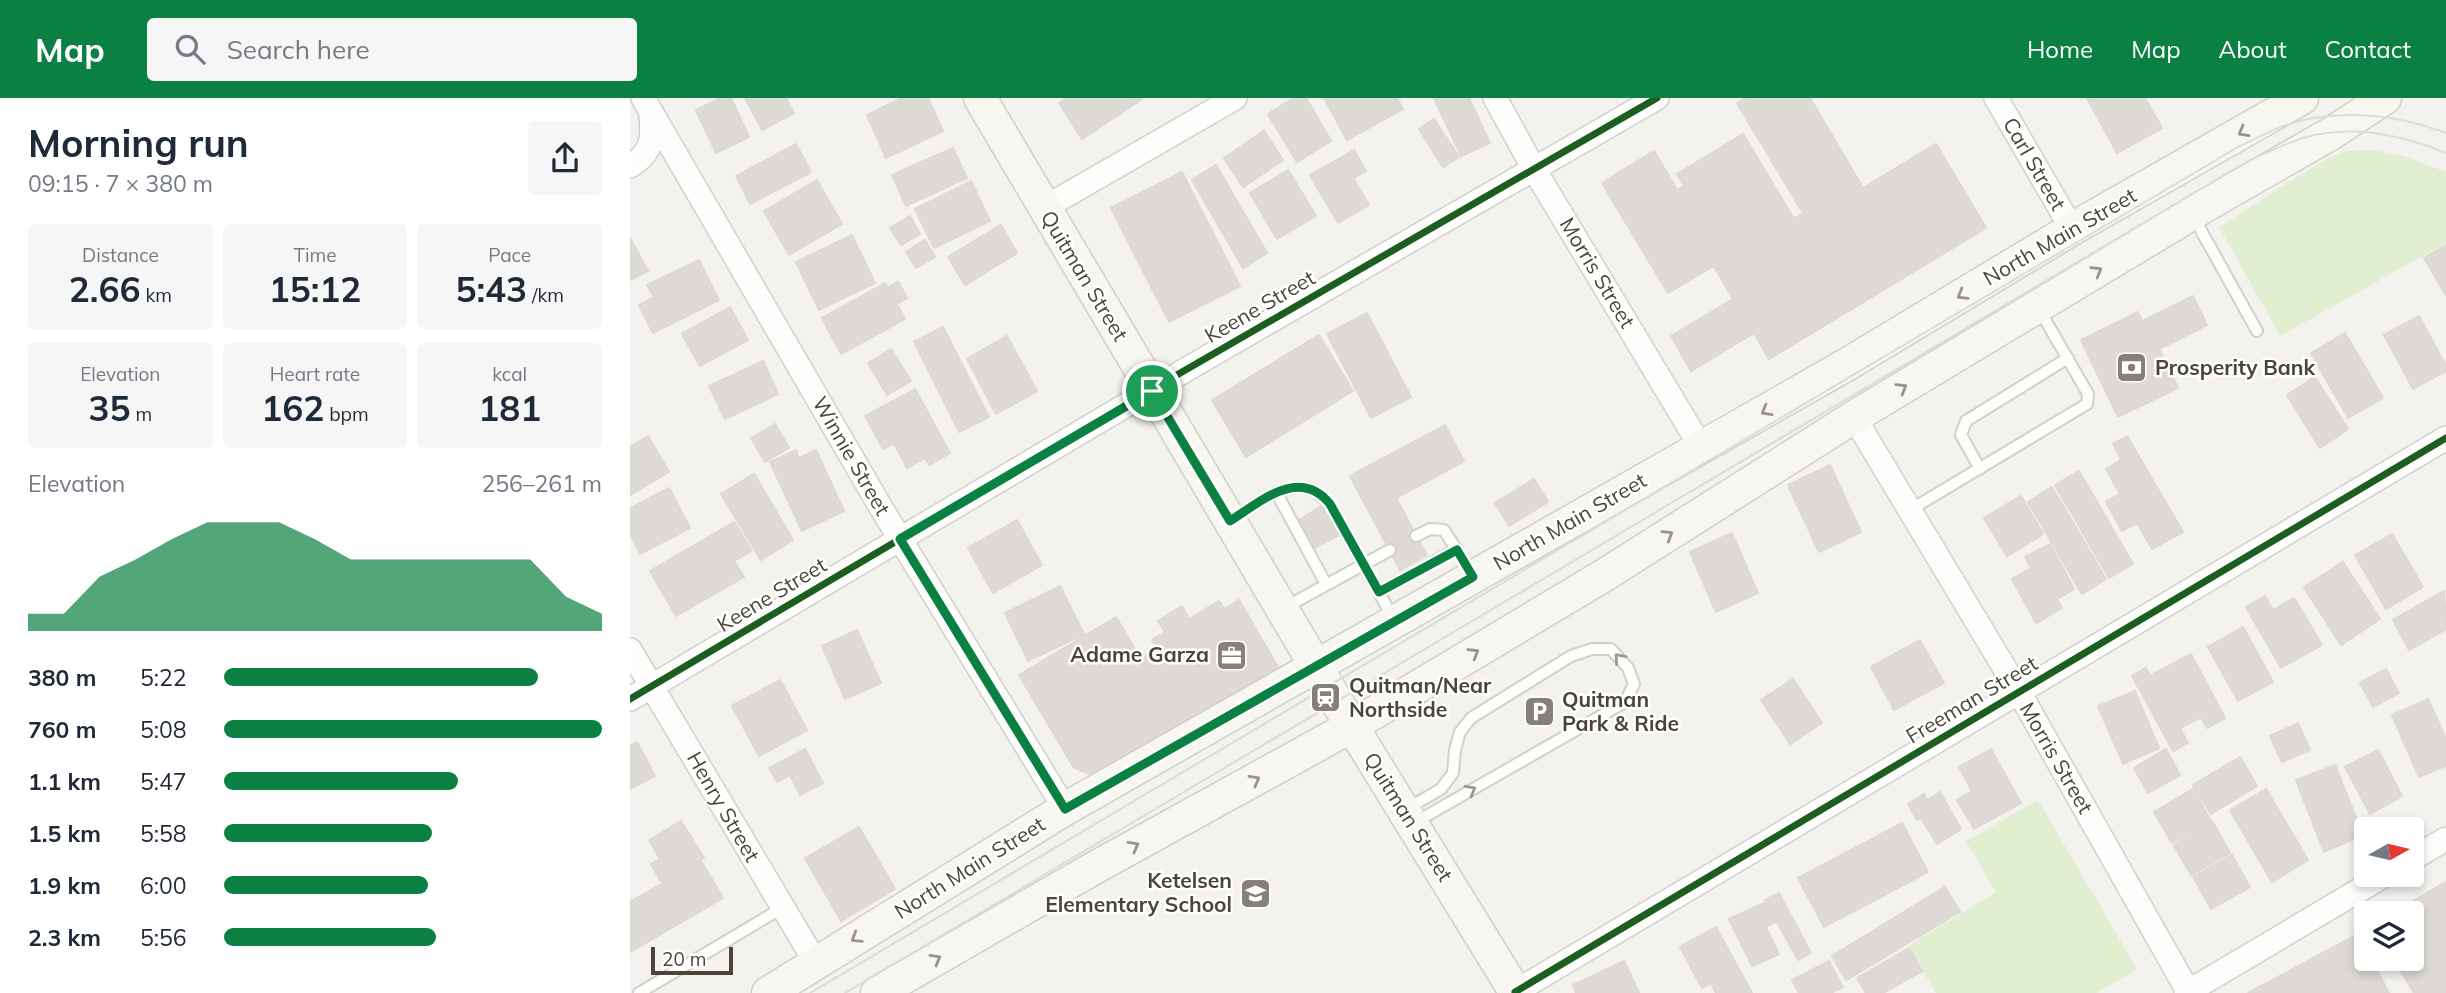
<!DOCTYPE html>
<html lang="en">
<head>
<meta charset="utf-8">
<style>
  :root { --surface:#fff; --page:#f6f6f7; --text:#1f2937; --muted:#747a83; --accent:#0b8043 }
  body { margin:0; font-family:Mulish,sans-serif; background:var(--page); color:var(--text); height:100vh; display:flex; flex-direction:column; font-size:26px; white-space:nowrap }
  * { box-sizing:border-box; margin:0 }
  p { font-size:23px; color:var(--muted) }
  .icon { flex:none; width:38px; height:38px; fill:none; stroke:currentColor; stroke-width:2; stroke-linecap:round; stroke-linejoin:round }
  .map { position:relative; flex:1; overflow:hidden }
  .drawer { display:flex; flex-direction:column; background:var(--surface); width:630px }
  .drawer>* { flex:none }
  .needle { width:46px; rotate:82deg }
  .buttons { position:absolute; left:1724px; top:719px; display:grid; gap:14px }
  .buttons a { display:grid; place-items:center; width:70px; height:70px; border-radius:7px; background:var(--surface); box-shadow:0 4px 10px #0003; font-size:35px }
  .scale { position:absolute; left:21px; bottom:18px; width:82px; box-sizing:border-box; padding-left:7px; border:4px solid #4b4439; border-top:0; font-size:19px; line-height:24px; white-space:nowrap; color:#4b4439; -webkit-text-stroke:5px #fff; paint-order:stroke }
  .pin { position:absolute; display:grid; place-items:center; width:60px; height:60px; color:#fff; margin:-30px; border:4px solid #fff; border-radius:50%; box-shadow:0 2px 7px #0007 }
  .round { display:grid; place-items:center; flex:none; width:74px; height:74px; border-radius:7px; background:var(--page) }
  .summary { display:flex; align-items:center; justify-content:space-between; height:119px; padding:0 28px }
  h1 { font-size:38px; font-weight:700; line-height:52px }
  .figures { display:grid; grid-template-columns:repeat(3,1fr); gap:10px; height:119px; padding:7px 28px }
  .figures div { display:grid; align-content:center; border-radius:7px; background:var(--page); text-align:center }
  .figures b { font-size:35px; font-weight:700 }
  .figures small { font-size:19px; font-weight:400 }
  .figures p { font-size:19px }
  .chart { height:196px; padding:14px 28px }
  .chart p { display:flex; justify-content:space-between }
  .chart svg { width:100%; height:126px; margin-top:7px; fill:var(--accent); opacity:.7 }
  ul { padding:0 28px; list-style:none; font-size:23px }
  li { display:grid; grid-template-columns:112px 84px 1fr; align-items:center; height:52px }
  li i { height:18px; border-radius:9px; background:var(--accent) }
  header { display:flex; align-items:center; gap:42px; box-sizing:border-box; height:98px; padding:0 35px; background:var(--accent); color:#fff }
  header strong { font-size:33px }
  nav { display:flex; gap:38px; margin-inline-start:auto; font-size:24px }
  .search { width:490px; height:63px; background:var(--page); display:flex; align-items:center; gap:18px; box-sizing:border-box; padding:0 24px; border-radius:7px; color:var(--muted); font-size:26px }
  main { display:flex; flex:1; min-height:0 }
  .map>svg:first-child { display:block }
  .green { fill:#e1eecf }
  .building { fill:#dedbd6; stroke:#dcd9d4; stroke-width:2 }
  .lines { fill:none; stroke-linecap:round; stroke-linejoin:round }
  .lane-casing { stroke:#d2d0cb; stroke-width:14 }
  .street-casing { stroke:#d2d0cb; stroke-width:26 }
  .secondary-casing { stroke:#d3cfc5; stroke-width:35 }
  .lane { stroke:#fdfdfc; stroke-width:10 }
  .street { stroke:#fdfdfc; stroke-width:23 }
  .secondary { stroke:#f7f6f1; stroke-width:32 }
  .tram { stroke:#dbdbda; stroke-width:2 }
  .cycleway-casing { stroke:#fff; stroke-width:11 }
  .cycleway { stroke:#1b5e20; stroke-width:7 }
  .oneway { stroke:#98948c }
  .oneway2 { stroke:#9b9791 }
  .route-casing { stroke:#fff; stroke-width:14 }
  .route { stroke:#0b8043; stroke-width:9 }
  .labels { text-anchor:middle; stroke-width:5; stroke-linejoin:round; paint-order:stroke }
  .street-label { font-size:21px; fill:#4b4439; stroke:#fff }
  .poi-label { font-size:21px; font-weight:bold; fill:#4b4439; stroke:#fff; text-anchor:start }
</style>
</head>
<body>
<header>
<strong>Map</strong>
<div class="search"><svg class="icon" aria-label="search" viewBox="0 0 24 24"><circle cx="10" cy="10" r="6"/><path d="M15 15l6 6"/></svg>Search here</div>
<nav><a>Home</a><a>Map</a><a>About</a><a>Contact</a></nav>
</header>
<main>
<section class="drawer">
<div class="summary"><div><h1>Morning run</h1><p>09:15 · 7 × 380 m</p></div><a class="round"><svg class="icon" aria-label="share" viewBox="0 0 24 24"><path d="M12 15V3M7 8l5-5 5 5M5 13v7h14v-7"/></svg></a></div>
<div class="figures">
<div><p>Distance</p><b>2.66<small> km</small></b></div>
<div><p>Time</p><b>15:12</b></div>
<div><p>Pace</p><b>5:43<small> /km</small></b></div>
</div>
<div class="figures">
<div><p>Elevation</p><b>35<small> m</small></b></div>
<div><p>Heart rate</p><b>162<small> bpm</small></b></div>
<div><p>kcal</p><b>181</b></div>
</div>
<div class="chart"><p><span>Elevation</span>256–261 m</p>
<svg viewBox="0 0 160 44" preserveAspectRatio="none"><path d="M0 44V38L10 38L20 25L30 19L40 12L50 6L60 6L70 6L80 12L90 19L100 19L110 19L120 19L130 19L140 19L150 32L160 38V44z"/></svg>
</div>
<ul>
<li><b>380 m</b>5:22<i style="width:83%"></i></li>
<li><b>760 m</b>5:08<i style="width:100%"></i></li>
<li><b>1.1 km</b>5:47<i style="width:62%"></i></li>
<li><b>1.5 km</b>5:58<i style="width:55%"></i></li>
<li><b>1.9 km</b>6:00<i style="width:54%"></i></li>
<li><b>2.3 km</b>5:56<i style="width:56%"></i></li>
</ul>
</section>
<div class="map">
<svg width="1816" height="895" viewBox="0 0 1816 895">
  <rect width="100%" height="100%" fill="#f4f2ee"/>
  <path class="green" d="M 1744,52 L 1774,58 L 1816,74 L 1816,145 L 1650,238 L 1589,129 L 1687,66 L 1715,53 Z
    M 1408,702 L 1507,871 L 1467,895 L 1306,895 L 1278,848 L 1366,794 L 1336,743 Z"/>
  <path class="building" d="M 91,0 L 101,0 L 119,39 L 86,55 L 66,12 Z
    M 115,0 L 156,0 L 164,15 L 132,32 Z
    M 272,0 L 298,0 L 313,33 L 256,60 L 237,17 Z
    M 437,0 L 511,0 L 512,1 L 452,41 L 429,5 Z
    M 664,0 L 676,0 L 701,43 L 667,64 L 638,16 Z
    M 694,0 L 767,0 L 773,11 L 717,42 Z
    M 804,0 L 839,0 L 860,45 L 831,58 Z
    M 1116,0 L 1180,0 L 1233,90 L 1306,46 L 1356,130 L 1139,261 L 1124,235 L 1061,273 L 1041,238 L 1103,201 L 1084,168 L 1038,195 L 972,85 L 1024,53 L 1047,92 L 1054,88 L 1047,76 L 1113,36 L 1164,121 L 1173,115 L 1107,5 Z
    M 1457,0 L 1515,0 L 1532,30 L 1487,55 Z
    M 804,21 L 829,59 L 813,69 L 789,31 Z
    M 634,33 L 653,62 L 613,89 L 594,60 Z
    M 166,46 L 181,74 L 120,106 L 106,78 Z
    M 323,50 L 337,80 L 276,108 L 262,77 Z
    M 724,52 L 736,73 L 723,80 L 739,107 L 708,125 L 680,77 Z
    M 586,67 L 637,155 L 613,170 L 562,82 Z
    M 658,72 L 686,118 L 647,141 L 620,95 Z
    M 552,74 L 610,188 L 539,224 L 481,110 Z
    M 187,82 L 212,126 L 159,157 L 134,113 Z
    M 341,83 L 360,123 L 304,150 L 285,111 Z
    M 280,118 L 290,136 L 271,147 L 260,130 Z
    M 371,127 L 387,155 L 335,187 L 318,159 Z
    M 222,137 L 245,185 L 189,212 L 166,164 Z
    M 0,140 L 18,173 L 0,182 Z
    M 295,142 L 305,159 L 286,170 L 276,154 Z
    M 1816,147 L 1816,197 L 1794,160 Z
    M 69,162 L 89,202 L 23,235 L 9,207 L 24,199 L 17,187 Z
    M 268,184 L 277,200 L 267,206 L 275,221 L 211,256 L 192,220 L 255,185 L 258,190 Z
    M 1563,198 L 1577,227 L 1529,251 L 1548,290 L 1488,319 L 1451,242 L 1508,214 L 1512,223 Z
    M 100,209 L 118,242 L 70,268 L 52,236 Z
    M 737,215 L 781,299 L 741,320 L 697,236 Z
    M 1789,218 L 1816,268 L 1816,273 L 1783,291 L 1754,237 Z
    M 313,229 L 359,319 L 329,334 L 284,244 Z
    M 1715,235 L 1753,300 L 1718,320 L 1681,255 Z
    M 689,237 L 723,293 L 616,359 L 582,302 Z
    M 377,238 L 407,293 L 366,316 L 337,261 Z
    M 261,251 L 281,283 L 257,297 L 238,265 Z
    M 133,263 L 148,296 L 95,321 L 79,288 Z
    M 1685,279 L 1718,331 L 1690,350 L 1657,297 Z
    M 285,291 L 320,355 L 299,367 L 295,360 L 277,370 L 264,345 L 253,351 L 235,318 Z
    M 145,326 L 159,350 L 135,364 L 121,340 Z
    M 815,327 L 834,363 L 766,400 L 797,457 L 770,472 L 720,378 Z
    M 18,338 L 39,374 L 0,397 L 0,349 Z
    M 1497,338 L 1553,434 L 1522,451 L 1507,425 L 1492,433 L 1476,404 L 1490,396 L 1476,371 L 1491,362 L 1483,346 Z
    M 166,352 L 169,360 L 186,352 L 214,413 L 172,433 L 140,364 Z
    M 1200,367 L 1231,434 L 1189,454 L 1158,387 Z
    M 1449,373 L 1503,466 L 1479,480 L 1425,387 Z
    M 124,376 L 163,442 L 131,462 L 91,396 Z
    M 904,381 L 918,404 L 879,428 L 865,405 Z
    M 1422,389 L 1476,481 L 1452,496 L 1398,404 Z
    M 39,390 L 60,430 L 10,456 L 0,436 L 0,410 Z
    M 1391,398 L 1413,436 L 1377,458 L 1354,420 Z
    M 692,408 L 709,437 L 683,451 L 667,423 Z
    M 387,422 L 412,467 L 363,495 L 338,450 Z
    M 104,424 L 122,453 L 104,463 L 114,479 L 46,518 L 20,473 Z
    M 1102,435 L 1128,495 L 1086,514 L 1060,454 Z
    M 1762,436 L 1793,489 L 1756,511 L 1725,457 Z
    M 1420,446 L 1444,491 L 1427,501 L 1432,510 L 1406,525 L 1382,481 L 1401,470 L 1395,459 Z
    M 1713,464 L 1750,521 L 1711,547 L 1674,489 Z
    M 430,488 L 454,536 L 398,563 L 375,515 Z
    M 1814,493 L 1816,531 L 1779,552 L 1763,522 Z
    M 1635,498 L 1643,512 L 1664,500 L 1692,547 L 1651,570 L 1616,509 Z
    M 609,502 L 648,569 L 550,627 L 511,561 L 527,551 L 522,542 L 535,534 L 528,523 L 552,508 L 559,521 L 589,503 L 594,511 Z
    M 486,519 L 550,627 L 463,677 L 444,670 L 389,577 Z
    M 1613,529 L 1643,584 L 1608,603 L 1578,549 Z
    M 227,532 L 251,585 L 215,601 L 192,548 Z
    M 1290,542 L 1314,585 L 1264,612 L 1241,569 Z
    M 1561,556 L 1595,620 L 1577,630 L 1571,619 L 1550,630 L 1558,645 L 1543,653 L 1502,578 L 1516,570 L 1520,578 Z
    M 1756,571 L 1769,595 L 1743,609 L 1730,585 Z
    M 1163,581 L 1192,625 L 1160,646 L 1131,602 Z
    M 150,582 L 177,632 L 129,658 L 102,608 Z
    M 1505,593 L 1529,650 L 1493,666 L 1468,608 Z
    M 1798,601 L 1816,641 L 1816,668 L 1789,679 L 1762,617 Z
    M 1668,625 L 1680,652 L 1652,664 L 1640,638 Z
    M 7,644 L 25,678 L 0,691 L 0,648 Z
    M 175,651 L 193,685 L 170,697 L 160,677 L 147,684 L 139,670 Z
    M 1361,651 L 1391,705 L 1344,731 L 1327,702 L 1342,693 L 1329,669 Z
    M 1536,651 L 1550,677 L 1518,695 L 1504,670 Z
    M 1748,652 L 1772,698 L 1740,716 L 1715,669 Z
    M 1610,659 L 1627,688 L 1581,716 L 1563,687 Z
    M 1705,667 L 1733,737 L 1694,754 L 1666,682 Z
    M 1563,691 L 1581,723 L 1542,745 L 1524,714 Z
    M 1636,691 L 1678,762 L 1642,784 L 1600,712 Z
    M 1310,694 L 1331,731 L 1307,746 L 1291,720 L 1287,722 L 1278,706 L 1294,696 L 1297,702 Z
    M 51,723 L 74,760 L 32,785 L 21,766 L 30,761 L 19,742 Z
    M 1583,724 L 1600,755 L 1561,777 L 1544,747 Z
    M 1272,725 L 1298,774 L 1194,829 L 1168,780 Z
    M 229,729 L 265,791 L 211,823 L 175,760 Z
    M 1602,757 L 1620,789 L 1581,811 L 1563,779 Z
    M 71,763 L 93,800 L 0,854 L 0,804 Z
    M 1816,784 L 1816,895 L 1784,895 L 1764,861 L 1782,861 L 1782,816 L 1761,816 Z
    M 1315,789 L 1330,814 L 1216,882 L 1202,858 Z
    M 1149,795 L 1181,855 L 1168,862 L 1135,802 Z
    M 1136,804 L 1145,824 L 1136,829 L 1149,856 L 1122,868 L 1099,821 Z
    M 1086,829 L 1122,895 L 1086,895 L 1081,885 L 1072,890 L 1050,849 Z
    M 1728,836 L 1736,852 L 1736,861 L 1741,861 L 1759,895 L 1618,895 Z
    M 1279,850 L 1292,873 L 1253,895 L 1236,895 L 1227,880 Z
    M 994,863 L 1009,895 L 946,895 L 943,887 Z
    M 1199,863 L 1213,889 L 1201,895 L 1169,895 L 1162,882 Z"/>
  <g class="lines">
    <defs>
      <path id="lane" d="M 1563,118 L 1627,233
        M 1350,371 L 1331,337 L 1336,323 L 1438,260
        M 646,394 L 696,486
        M 1280,412 L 1457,306 L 1458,296 L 1409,211
        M 602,421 C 635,401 674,366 703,412 L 763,520
        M 786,438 L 800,431 L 814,432 L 842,476
        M 749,494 L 827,451
        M 654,510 L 760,452
        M 778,710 L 811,691 L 823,675 L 825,652 L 830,634 L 841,620 L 941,558 L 962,551 L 981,551 L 998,570 L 1004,586 L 995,604 L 784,725
        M 9,895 L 152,810"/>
      <path id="street" d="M 13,0 L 250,408 L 435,711
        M 865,0 L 904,71 L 1071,349
        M 1366,0 L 1442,131
        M 0,68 C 23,54 23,40 21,17
        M 414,110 L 605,0
        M 1224,319 L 1389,594 L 1559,895
        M 0,552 L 186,865
        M 0,601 L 552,274 L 1027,0
        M 1782,761 L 1816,741
        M 885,894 L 1816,340
        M 1556,895 L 1755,777"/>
      <path id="secondary" d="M 350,0 L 707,604 L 886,895
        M 138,895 L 435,711 L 1216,267 L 1442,131 L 1672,0
        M 247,895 L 466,769 L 722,628 L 973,478 L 1224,319 L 1578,106 L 1702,35 L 1755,0"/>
    </defs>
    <use href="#lane" class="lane-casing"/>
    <use href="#street" class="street-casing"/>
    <use href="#secondary" class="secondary-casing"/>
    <use href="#lane" class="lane"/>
    <use href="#street" class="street"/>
    <use href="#secondary" class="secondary"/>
    <path class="tram" d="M 180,895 L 1608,49 C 1629,39 1651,27 1673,22 C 1721,12 1770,18 1816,35
      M 215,895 L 1618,63 C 1636,55 1654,46 1673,40 C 1720,26 1772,37 1816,55"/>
    <defs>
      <path id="cycleway" d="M 0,601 L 552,274 L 1027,0
        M 885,894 L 1816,340"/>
    </defs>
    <use href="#cycleway" class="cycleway-casing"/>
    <use href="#cycleway" class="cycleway"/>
  </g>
  <defs><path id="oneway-chevron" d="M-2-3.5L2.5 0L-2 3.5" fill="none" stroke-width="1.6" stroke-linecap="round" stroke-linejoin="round" transform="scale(1.75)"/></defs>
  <g class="oneway">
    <use href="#oneway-chevron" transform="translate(1613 34) rotate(150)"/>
    <use href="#oneway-chevron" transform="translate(1467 173) rotate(-31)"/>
    <use href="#oneway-chevron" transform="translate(1332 197) rotate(149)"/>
    <use href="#oneway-chevron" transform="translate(1272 290) rotate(-31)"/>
    <use href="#oneway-chevron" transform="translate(1136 313) rotate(150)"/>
    <use href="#oneway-chevron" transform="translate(1038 437) rotate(-32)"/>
    <use href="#oneway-chevron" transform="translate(844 555) rotate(-31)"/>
    <use href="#oneway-chevron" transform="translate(625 682) rotate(-29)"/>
    <use href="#oneway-chevron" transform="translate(504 748) rotate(-29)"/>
    <use href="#oneway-chevron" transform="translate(226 840) rotate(148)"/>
    <use href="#oneway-chevron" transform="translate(306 861) rotate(-30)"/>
  </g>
  <g class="oneway2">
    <use href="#oneway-chevron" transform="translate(989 560) rotate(-131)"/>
    <use href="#oneway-chevron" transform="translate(841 692) rotate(-30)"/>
  </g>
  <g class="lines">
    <defs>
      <path id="route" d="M 522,293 L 600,423 C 630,404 669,368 700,406 L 749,494 L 827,452 L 843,479 L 435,711 L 270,441 Z"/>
    </defs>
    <use href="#route" class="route-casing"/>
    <use href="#route" class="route"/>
  </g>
  <defs>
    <symbol id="bank-square" viewBox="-11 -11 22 22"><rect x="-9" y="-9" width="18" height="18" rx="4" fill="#868178" stroke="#fff"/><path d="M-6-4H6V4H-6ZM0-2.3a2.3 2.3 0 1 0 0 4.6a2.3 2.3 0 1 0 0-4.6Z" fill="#fff"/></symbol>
    <symbol id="office-square" viewBox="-11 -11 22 22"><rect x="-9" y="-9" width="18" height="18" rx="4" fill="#868178" stroke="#fff"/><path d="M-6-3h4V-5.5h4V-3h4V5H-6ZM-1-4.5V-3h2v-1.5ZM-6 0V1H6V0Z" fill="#fff"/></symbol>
    <symbol id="station-square" viewBox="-11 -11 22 22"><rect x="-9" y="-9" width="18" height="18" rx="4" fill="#868178" stroke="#fff"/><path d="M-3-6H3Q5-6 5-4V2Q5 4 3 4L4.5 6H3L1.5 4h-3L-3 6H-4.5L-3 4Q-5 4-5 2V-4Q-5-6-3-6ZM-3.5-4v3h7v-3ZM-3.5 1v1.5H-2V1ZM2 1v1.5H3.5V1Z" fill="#fff"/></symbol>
    <symbol id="parking-square" viewBox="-11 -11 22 22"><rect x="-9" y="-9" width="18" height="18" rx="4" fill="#868178" stroke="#fff"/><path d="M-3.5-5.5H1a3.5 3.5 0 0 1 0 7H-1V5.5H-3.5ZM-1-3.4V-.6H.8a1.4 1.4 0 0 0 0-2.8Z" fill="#fff"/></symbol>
    <symbol id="school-square" viewBox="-11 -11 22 22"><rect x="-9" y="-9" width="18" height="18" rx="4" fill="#868178" stroke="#fff"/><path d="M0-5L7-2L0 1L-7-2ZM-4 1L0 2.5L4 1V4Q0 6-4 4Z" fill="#fff"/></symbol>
  </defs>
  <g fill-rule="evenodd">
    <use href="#bank-square" x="1484" y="252" width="35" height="35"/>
    <use href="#office-square" x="584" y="540" width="35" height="35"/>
    <use href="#station-square" x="678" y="582" width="35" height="35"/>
    <use href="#parking-square" x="892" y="596" width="35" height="35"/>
    <use href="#school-square" x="608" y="778" width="35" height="35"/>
  </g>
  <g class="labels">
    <g class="street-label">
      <text transform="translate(1404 66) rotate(60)" y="7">Carl Street</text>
      <text transform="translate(1430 139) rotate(-30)" y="7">North Main Street</text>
      <text transform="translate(967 175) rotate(59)" y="7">Morris Street</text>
      <text transform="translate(454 178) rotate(59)" y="7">Quitman Street</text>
      <text transform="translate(630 209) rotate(-30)" y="7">Keene Street</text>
      <text transform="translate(221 358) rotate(60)" y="7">Winnie Street</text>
      <text transform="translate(940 424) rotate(-30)" y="7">North Main Street</text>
      <text transform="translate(142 497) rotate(-31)" y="7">Keene Street</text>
      <text transform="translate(1342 602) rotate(-31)" y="7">Freeman Street</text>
      <text transform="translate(1426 660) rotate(60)" y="7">Morris Street</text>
      <text transform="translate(93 709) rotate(60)" y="7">Henry Street</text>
      <text transform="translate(778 719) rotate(58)" y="7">Quitman Street</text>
      <text transform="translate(340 770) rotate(-32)" y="7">North Main Street</text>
    </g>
    <g class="poi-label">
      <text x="1525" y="277">Prosperity Bank</text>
      <text x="579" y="564" text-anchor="end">Adame Garza</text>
      <text x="719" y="595">Quitman/Near<tspan x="719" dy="24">Northside</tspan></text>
      <text x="932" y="609">Quitman<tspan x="932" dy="24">Park &amp; Ride</tspan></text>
      <text x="602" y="790" text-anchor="end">Ketelsen<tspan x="602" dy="24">Elementary School</tspan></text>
    </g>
  </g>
</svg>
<div class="buttons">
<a><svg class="needle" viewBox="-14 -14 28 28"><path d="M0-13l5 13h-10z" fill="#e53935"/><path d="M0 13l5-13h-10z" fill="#747a83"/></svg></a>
<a><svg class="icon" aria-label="layers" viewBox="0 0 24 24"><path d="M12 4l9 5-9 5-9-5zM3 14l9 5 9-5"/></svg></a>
</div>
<div class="scale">20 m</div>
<div class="pin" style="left:522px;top:293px;background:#1e9e55"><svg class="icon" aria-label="arrive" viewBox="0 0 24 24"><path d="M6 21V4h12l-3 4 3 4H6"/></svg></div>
</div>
</main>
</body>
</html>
